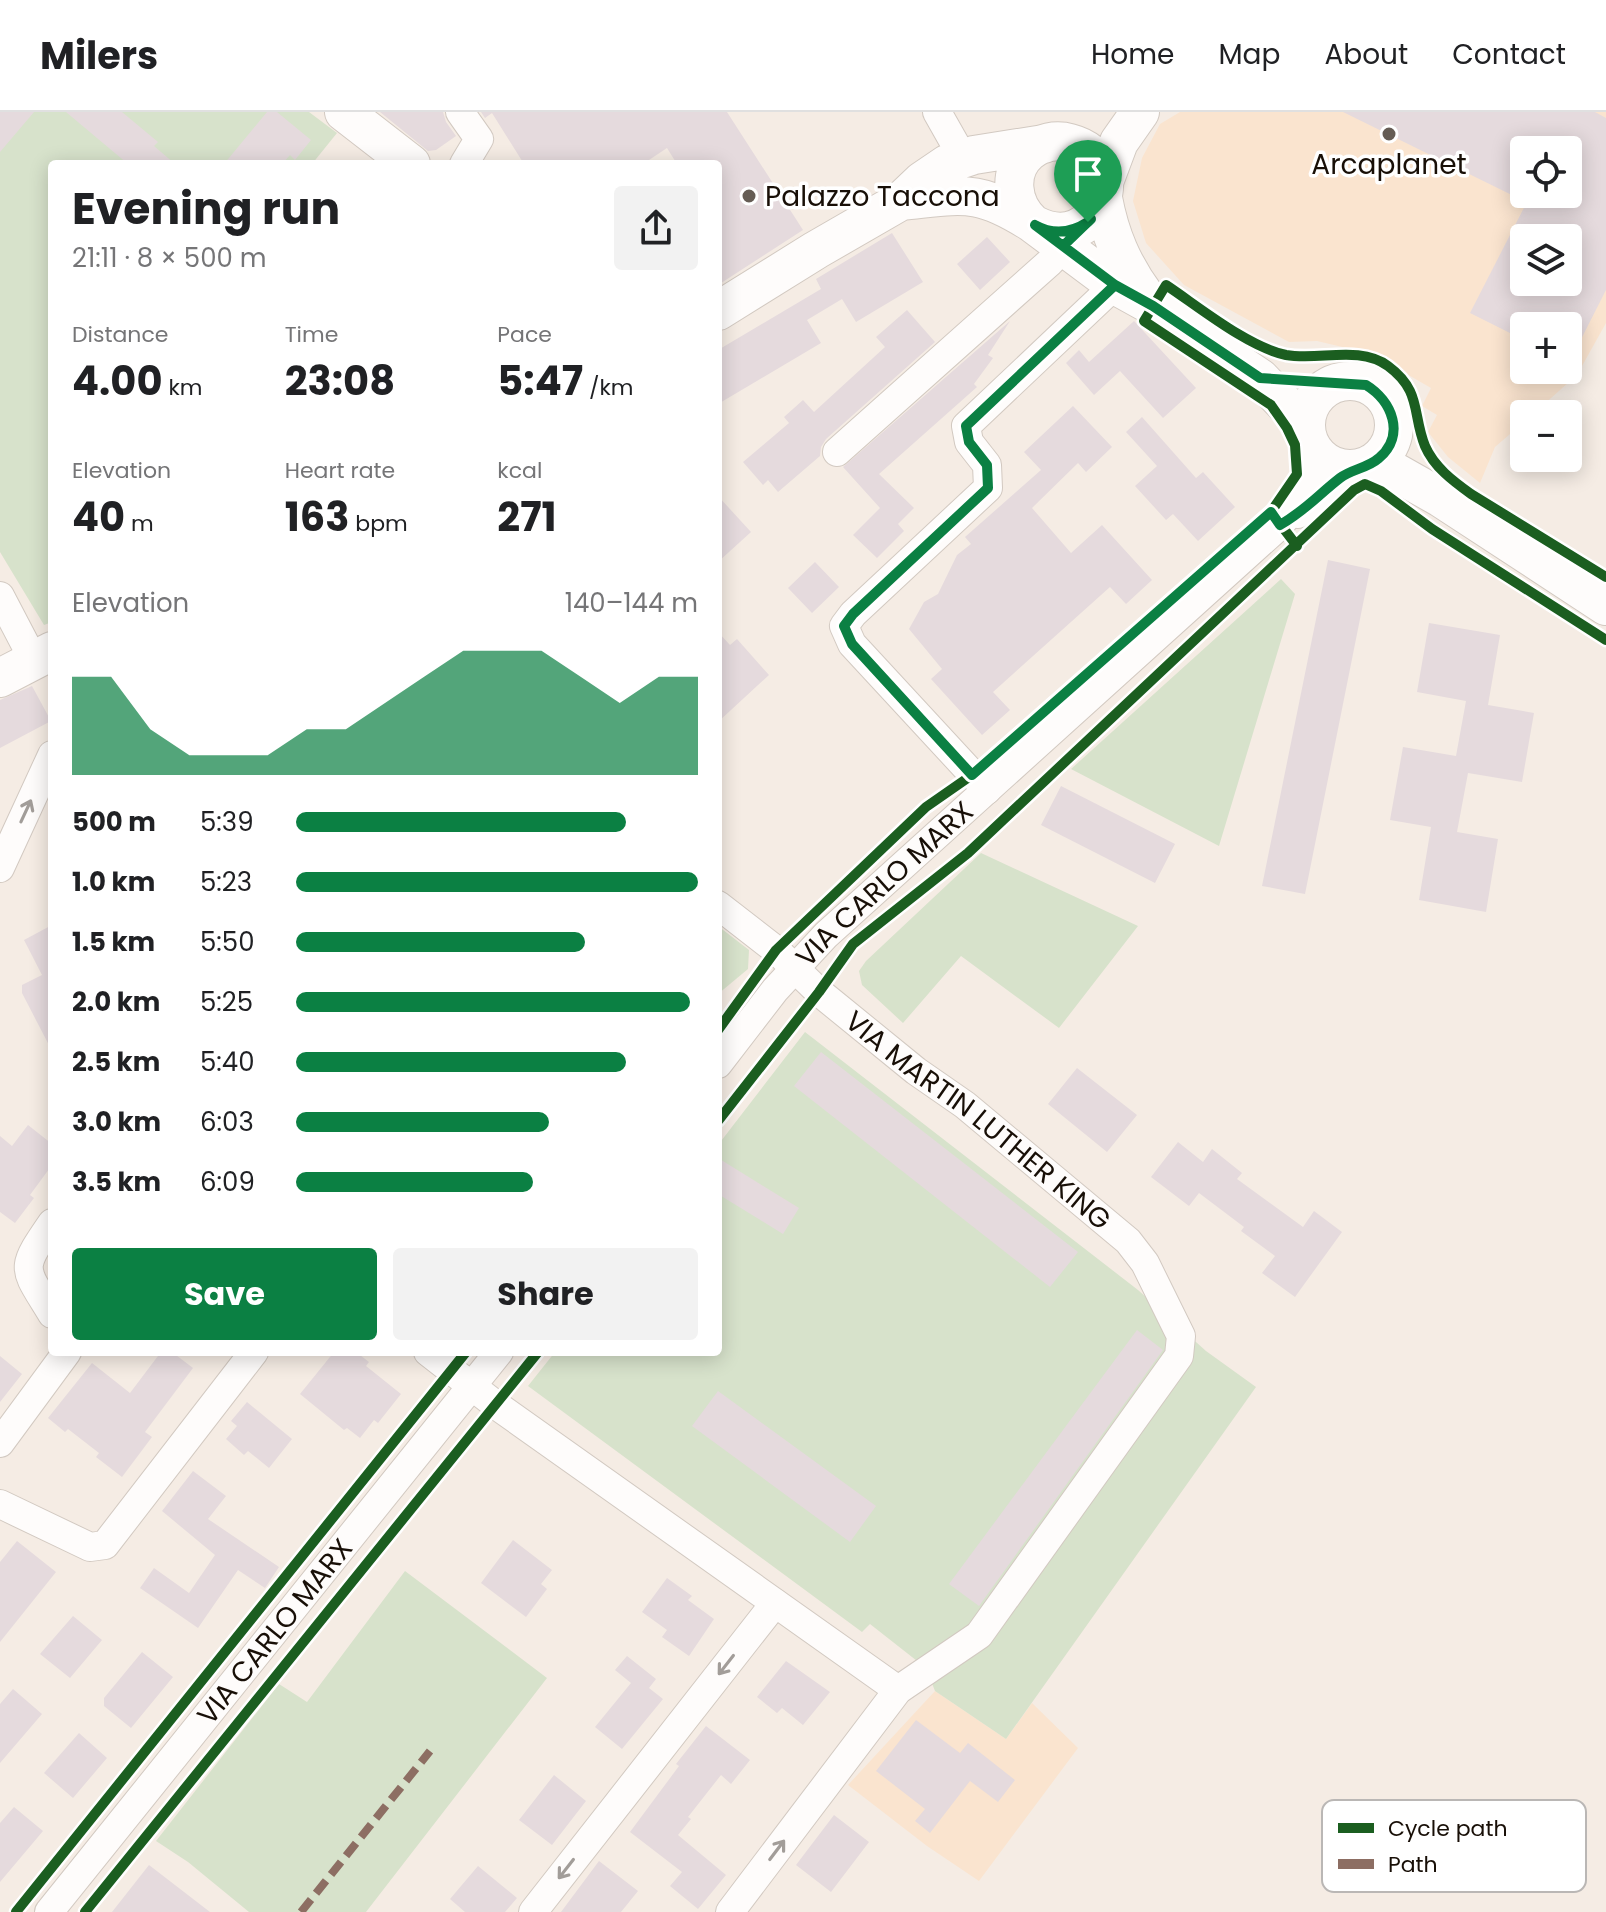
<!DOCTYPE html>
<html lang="en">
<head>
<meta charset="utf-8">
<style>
  :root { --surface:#fff; --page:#f2f2f2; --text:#202124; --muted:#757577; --line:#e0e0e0; --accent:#0b8043 }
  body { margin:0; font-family:Poppins,sans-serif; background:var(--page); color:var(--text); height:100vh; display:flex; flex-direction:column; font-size:30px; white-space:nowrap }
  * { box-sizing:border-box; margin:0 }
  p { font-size:26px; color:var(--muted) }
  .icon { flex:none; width:44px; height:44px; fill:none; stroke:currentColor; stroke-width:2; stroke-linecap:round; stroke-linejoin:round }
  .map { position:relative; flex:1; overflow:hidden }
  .panel { position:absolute; left:48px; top:48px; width:674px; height:1196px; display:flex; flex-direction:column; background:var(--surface); border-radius:8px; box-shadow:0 4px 20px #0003 }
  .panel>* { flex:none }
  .buttons { position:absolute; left:1510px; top:24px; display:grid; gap:16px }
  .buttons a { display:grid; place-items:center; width:72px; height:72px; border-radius:8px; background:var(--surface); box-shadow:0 4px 20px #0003; font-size:40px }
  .pin { position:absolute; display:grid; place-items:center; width:68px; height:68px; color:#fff; margin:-82px -34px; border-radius:50% 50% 50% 0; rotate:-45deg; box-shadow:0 0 8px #0007 }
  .pin .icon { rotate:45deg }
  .round { display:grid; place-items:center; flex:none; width:84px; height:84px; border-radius:8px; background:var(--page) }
  .headline { display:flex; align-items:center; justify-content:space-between; height:136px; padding:0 24px }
  h1 { font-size:44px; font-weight:700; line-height:60px }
  .stats { display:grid; grid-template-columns:repeat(3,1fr); gap:12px; height:136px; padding:8px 24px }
  .stats div { display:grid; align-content:center }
  .stats b { font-size:40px; font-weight:700 }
  .stats small { font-size:22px; font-weight:400 }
  .stats p { font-size:22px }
  .chart { height:224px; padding:16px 24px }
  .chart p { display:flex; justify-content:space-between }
  .chart svg { width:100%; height:144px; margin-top:8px; fill:var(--accent); opacity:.7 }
  .primary-button { display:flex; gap:16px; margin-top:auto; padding:16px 24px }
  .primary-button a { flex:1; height:92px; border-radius:8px; background:var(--accent); color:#fff; font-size:32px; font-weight:700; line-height:92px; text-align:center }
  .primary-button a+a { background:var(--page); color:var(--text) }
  ul { padding:0 24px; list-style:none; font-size:26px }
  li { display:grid; grid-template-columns:128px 96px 1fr; align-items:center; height:60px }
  li i { height:20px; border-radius:10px; background:var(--accent) }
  header { display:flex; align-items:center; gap:48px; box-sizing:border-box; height:112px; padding:0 40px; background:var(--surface); border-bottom:2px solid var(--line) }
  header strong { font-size:38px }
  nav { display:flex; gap:44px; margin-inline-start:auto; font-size:28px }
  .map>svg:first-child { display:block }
  .built { fill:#fae4cf; fill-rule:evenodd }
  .green { fill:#d7e2cb }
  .building { fill:#e5dadd; fill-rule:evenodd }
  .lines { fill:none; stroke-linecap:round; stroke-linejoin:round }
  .street-casing { stroke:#d2c9c1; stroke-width:30 }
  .secondary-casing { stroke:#d2c9c1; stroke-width:40 }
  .street { stroke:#fefcfb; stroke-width:28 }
  .secondary { stroke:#fefcfb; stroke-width:38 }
  .quiet { stroke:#8d6e63; stroke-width:8; stroke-dasharray:16 8; stroke-linecap:butt }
  .cycleway-casing { stroke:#fff; stroke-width:15 }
  .cycleway { stroke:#1b5e20; stroke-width:10 }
  .oneway { stroke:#a29d99 }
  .route-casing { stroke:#fff; stroke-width:16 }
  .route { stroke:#0b8043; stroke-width:10 }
  .poi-dot { fill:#655c54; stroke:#fff; stroke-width:3 }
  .labels { text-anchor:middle; stroke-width:7; stroke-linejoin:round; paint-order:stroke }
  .poi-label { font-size:28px; fill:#180f07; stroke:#fff }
  .street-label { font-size:28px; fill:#180f07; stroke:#fff }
  .key { fill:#fff; stroke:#bab7b5; stroke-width:2 }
  .key-label { font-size:22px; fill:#180f07 }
</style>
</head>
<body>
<header>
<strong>Milers</strong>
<nav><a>Home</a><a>Map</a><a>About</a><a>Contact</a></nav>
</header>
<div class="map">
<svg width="1606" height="1800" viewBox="0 0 1606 1800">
  <rect width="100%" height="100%" fill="#f5ece4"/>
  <path class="built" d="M 1180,0 L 1606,0 L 1606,211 L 1577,263 L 1533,302 L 1524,302 L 1524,310 L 1495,335 L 1480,371 L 1448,345 L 1428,320 L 1437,303 L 1422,294 L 1431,276 L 1372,242 L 1317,229 L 1289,230 L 1184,173 L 1146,131 L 1133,89 L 1142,46 L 1160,12 ZM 1524,38 L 1568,38 L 1568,82 L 1524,82 ZM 1524,126 L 1568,126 L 1568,170 L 1524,170 ZM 1524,214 L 1568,214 L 1568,258 L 1524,258 Z
    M 935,1579 L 1006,1627 L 1032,1591 L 1078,1636 L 979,1769 L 927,1734 L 848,1673 Z"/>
  <path class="green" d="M 0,0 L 309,0 L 337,21 L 312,52 L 52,52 L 52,510 L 44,513 L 0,440 Z
    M 1281,467 L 1295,482 L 1219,734 L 1071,657 Z
    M 981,741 L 1138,814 L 1059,916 L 961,844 L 903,911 L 862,873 L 859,859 L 866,849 Z
    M 718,814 L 749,838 L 748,857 L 718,882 Z
    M 805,920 L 1138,1178 L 1206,1239 L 1256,1275 L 1006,1627 L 935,1579 L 926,1556 L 870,1512 L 862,1520 L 528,1274 L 555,1240 L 718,1240 L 718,1033 Z
    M 405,1459 L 547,1566 L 366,1800 L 249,1800 L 188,1750 L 156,1729 L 279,1572 L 307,1590 Z"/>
  <path class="building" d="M 0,0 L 34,0 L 0,40 Z
    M 66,0 L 122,0 L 158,30 L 154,34 L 175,52 L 128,52 Z
    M 267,0 L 277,0 L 311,28 L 295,48 L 290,43 L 282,52 L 224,52 Z
    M 380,0 L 443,0 L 446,10 L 456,24 L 436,38 L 428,39 Z
    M 481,0 L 727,0 L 803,118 L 718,173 L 718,52 L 677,52 L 667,36 L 643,52 L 524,52 L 492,1 L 485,6 Z
    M 1343,0 L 1595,0 L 1606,6 L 1606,178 L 1568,253 L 1568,214 L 1524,214 L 1524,228 L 1470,201 L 1531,82 L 1568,82 L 1568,38 L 1524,38 L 1524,89 ZM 1524,126 L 1568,126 L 1568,170 L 1524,170 Z
    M 892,121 L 923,170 L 856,210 L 842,187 L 807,208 L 821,231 L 718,292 L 718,238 L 821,177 L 816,167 Z
    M 987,125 L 1010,150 L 980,178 L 957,152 Z
    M 907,198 L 935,230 L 826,327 L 821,335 L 820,344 L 778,380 L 768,368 L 763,373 L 743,350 L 789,311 L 784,305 L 803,288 L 814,300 L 885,235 L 876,225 Z
    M 1010,209 L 988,243 L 993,246 L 974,272 L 977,275 L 879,362 L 914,396 L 898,412 L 904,419 L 877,446 L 853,423 L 880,396 L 843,355 Z
    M 1134,209 L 1196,276 L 1163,306 L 1120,259 L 1094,283 L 1066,251 L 1079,238 L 1089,250 Z
    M 1073,294 L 1112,335 L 1086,360 L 1078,351 L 1032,396 L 1071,441 L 1102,413 L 1152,468 L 1126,492 L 1110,475 L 993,580 L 1010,598 L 982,623 L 931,567 L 942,557 L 909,517 L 924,490 L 938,482 L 957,443 L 971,432 L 965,425 L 1041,358 L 1024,340 Z
    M 1142,305 L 1196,366 L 1203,360 L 1235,395 L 1198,429 L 1173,402 L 1166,408 L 1135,374 L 1157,354 L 1126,320 Z
    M 718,384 L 751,420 L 718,450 Z
    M 1328,448 L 1370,457 L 1305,782 L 1262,774 Z
    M 815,450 L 839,475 L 812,501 L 788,476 Z
    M 1429,511 L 1500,523 L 1488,593 L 1534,601 L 1522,670 L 1468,661 L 1457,720 L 1498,727 L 1486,800 L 1419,788 L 1431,715 L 1390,708 L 1403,635 L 1456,644 L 1466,589 L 1417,580 Z
    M 718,520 L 730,533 L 737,527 L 769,563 L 718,610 Z
    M 32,574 L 51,609 L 0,636 L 0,588 Z
    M 1061,674 L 1175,732 L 1155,771 L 1041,713 Z
    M 52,813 L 52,939 L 22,881 L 22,873 L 42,863 L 24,828 Z
    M 821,940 L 1078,1140 L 1050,1175 L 794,974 Z
    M 1077,956 L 1137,1003 L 1107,1040 L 1048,992 Z
    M 28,1013 L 52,1032 L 52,1053 L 30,1083 L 34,1086 L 15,1111 L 0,1100 L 0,1024 L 12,1034 Z
    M 1178,1030 L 1203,1050 L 1212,1037 L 1242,1061 L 1237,1067 L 1303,1115 L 1314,1099 L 1342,1120 L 1295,1185 L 1262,1161 L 1275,1144 L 1241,1119 L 1244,1115 L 1199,1081 L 1189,1094 L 1151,1065 Z
    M 718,1046 L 799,1096 L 783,1122 L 718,1082 Z
    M 1137,1218 L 1163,1238 L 979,1494 L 949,1472 Z
    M 161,1240 L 172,1240 L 193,1256 L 145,1320 L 152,1325 L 122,1365 L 96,1345 L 99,1341 L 68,1317 L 65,1320 L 48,1306 L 92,1251 L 130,1281 Z
    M 334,1240 L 356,1240 L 369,1250 L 366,1254 L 401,1282 L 378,1311 L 374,1308 L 360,1326 L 347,1316 L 344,1318 L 300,1282 Z
    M 0,1244 L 22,1262 L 0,1290 Z
    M 718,1279 L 876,1394 L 850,1430 L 692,1314 Z
    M 247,1290 L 292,1327 L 269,1356 L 248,1339 L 244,1343 L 226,1327 L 237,1314 L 231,1309 Z
    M 193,1359 L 226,1384 L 208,1407 L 279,1455 L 265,1476 L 238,1458 L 198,1516 L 140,1476 L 154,1456 L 189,1481 L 215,1443 L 162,1399 Z
    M 513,1428 L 552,1458 L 541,1472 L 547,1477 L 526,1505 L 481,1471 Z
    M 17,1429 L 56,1460 L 0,1530 L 0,1450 Z
    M 667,1466 L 692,1484 L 688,1488 L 714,1507 L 689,1544 L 662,1525 L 667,1518 L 642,1500 Z
    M 73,1504 L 102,1528 L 70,1566 L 40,1542 Z
    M 142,1540 L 173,1565 L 131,1616 L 104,1594 L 104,1586 Z
    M 627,1544 L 656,1567 L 649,1576 L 663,1587 L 622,1637 L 595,1615 L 631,1571 L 615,1558 Z
    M 786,1549 L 830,1580 L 803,1613 L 782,1596 L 777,1601 L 757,1585 Z
    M 13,1577 L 42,1602 L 0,1651 L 0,1592 Z
    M 916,1608 L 960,1641 L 968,1631 L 1015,1668 L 998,1690 L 970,1669 L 930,1721 L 915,1709 L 925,1697 L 876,1659 Z
    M 706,1614 L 750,1648 L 731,1672 L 721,1663 L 688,1705 L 691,1707 L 678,1723 L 726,1763 L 698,1797 L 670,1774 L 682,1760 L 630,1720 L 679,1654 L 676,1652 Z
    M 79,1621 L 107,1646 L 73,1686 L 44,1661 Z
    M 554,1663 L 586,1689 L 552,1733 L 519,1708 Z
    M 14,1695 L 43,1719 L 0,1770 L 0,1711 Z
    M 834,1703 L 869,1730 L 831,1780 L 796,1753 Z
    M 599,1749 L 638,1779 L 621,1800 L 561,1800 Z
    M 149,1753 L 210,1800 L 112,1800 Z
    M 478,1754 L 517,1786 L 505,1800 L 465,1800 L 450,1787 Z"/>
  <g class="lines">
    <defs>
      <g id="street">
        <path d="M 460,0 L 479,27 L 464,52"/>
        <path d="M 937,0 L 963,46"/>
        <path d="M 837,340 L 1050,150 L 1075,122"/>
        <path d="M 1298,402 L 1337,368 L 1355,357"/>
        <path d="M 0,484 L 34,549"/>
        <path d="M 987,678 L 852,532 L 844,514 L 853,502 L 988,376 L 987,353 L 969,330 L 966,314 L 1115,173"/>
        <path d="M 0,756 L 52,643"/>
        <path id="s1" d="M 718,793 L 776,838 L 819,880 L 916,959 L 965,993 L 1128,1129 L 1145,1151 L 1181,1224 L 1179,1244 L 979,1523 L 898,1578 L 730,1800"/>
        <path id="s2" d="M 718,952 L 775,878 L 826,823 L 1280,413 C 1301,387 1312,368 1312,334"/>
        <path d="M 52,1111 C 19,1159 23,1154 52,1202"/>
        <path d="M 428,1240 L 496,1293 L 898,1578"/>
        <path d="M 0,1331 L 67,1240"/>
        <path d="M 0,1392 L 90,1435 L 105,1433 L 254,1240"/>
        <path id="s3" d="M 49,1800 L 499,1240"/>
        <path d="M 533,1800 L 775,1491"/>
      </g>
      <path id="secondary" d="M 344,0 L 411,52
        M 1104,70 L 1119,30 L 1140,0
        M 1103,86 C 1110,124 1123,154 1146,185
        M 901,89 C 963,83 977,76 1032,111
        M 1035,113 C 1099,146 1134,48 1070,31 C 1056,27 1041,30 1029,40 C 1007,59 1011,92 1032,111 L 1115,173 L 1153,194 L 1260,266 L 1306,314
        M 718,199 L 816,138 L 901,89 L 922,69 L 947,52 L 974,43 L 1044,32
        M1306 313a44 44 0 1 1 88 0a44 44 0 1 1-88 0Z
        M 1370,352 L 1388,356 L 1441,386 L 1606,494
        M 0,566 L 52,539"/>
    </defs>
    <use href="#street" class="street-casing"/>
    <use href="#secondary" class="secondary-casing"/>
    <use href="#street" class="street"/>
    <use href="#secondary" class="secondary"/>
    <path class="quiet" d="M 301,1800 L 430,1639"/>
    <defs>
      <path id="cycleway" d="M 1297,434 L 1271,400 L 1297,362 L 1295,333 L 1287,316 L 1271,293 L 1144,209 L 1166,173 C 1199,195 1248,235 1286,243 C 1319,249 1359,233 1388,254 C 1422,279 1412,302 1425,334 C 1434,355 1453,369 1471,382 L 1606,465
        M 718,918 L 776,838 L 926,695 L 972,663 L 1271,400
        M 718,1009 L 819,880 L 853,832 L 968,741 L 1354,378 L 1365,372 L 1381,379 L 1432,417 L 1606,528
        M 16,1800 L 466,1240
        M 85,1800 L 538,1240"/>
    </defs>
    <use href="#cycleway" class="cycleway-casing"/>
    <use href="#cycleway" class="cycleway"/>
  </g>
  <defs><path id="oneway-shaft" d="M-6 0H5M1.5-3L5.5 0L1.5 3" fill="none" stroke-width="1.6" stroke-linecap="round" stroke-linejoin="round" transform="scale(2)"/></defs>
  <g class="oneway">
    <use href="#oneway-shaft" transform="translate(26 699) rotate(-65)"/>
    <use href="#oneway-shaft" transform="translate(726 1553) rotate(128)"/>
    <use href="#oneway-shaft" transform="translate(777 1738) rotate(-53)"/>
    <use href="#oneway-shaft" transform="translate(566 1757) rotate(128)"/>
  </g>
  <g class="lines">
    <defs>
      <path id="route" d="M 1088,110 L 1091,107 L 1063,134 L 1115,173 L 966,314 L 969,330 L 987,353 L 988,376 L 853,502 L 844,514 L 852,532 L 972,663 L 1271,400 L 1280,413 C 1306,398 1318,383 1340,366 C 1352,357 1368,356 1379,346 C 1406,323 1392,289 1366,273 L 1260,266 L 1153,194 L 1115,173 L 1035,113 C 1053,123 1071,121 1088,110"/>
    </defs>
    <use href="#route" class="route-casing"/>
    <use href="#route" class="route"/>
  </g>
  <g class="poi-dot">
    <circle cx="1389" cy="22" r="8"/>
    <circle cx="749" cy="84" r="8"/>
  </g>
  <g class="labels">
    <g class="poi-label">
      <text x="1389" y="62">Arcaplanet</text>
      <text x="765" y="94" text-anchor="start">Palazzo Taccona</text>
    </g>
    <g class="street-label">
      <text dy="10" stroke="none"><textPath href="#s2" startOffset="246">VIA CARLO MARX</textPath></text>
      <text dy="10" stroke="none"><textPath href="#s1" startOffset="338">VIA MARTIN LUTHER KING</textPath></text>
      <text dy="10" stroke="none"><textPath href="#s3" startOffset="360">VIA CARLO MARX</textPath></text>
    </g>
  </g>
  <rect x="1322" y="1688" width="264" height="92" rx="12" class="key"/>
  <rect x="1338" y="1711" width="36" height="10" fill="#1b5e20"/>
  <rect x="1338" y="1747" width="36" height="10" fill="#8d6e63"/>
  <g class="key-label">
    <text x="1388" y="1724">Cycle path</text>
    <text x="1388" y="1760">Path</text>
  </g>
</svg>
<div class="buttons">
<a><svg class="icon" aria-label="locate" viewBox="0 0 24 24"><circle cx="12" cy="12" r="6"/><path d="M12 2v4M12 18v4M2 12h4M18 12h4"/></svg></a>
<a><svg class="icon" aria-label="layers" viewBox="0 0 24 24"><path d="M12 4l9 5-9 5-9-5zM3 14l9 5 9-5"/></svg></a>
<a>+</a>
<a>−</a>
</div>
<div class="pin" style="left:1088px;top:110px;background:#1e9e55"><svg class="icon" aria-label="arrive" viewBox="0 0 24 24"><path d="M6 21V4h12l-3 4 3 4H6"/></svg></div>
<section class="panel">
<div class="headline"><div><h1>Evening run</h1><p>21:11 · 8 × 500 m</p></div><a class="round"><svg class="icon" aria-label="share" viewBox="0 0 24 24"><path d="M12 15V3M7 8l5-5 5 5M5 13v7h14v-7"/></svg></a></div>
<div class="stats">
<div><p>Distance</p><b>4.00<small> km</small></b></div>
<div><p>Time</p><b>23:08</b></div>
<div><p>Pace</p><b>5:47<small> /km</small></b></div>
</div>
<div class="stats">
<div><p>Elevation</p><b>40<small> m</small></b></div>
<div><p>Heart rate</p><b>163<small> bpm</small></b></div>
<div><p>kcal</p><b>271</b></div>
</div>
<div class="chart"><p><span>Elevation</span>140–144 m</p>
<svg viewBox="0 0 160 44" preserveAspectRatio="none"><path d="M0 44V14L10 14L20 30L30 38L40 38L50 38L60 30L70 30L80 22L90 14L100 6L110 6L120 6L130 14L140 22L150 14L160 14V44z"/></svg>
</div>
<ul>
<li><b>500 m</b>5:39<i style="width:82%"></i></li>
<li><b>1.0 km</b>5:23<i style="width:100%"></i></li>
<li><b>1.5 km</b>5:50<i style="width:72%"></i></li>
<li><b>2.0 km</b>5:25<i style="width:98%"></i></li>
<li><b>2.5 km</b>5:40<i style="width:82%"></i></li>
<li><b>3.0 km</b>6:03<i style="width:63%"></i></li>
<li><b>3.5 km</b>6:09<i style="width:59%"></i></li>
</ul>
<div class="primary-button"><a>Save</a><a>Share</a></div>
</section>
</div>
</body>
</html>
